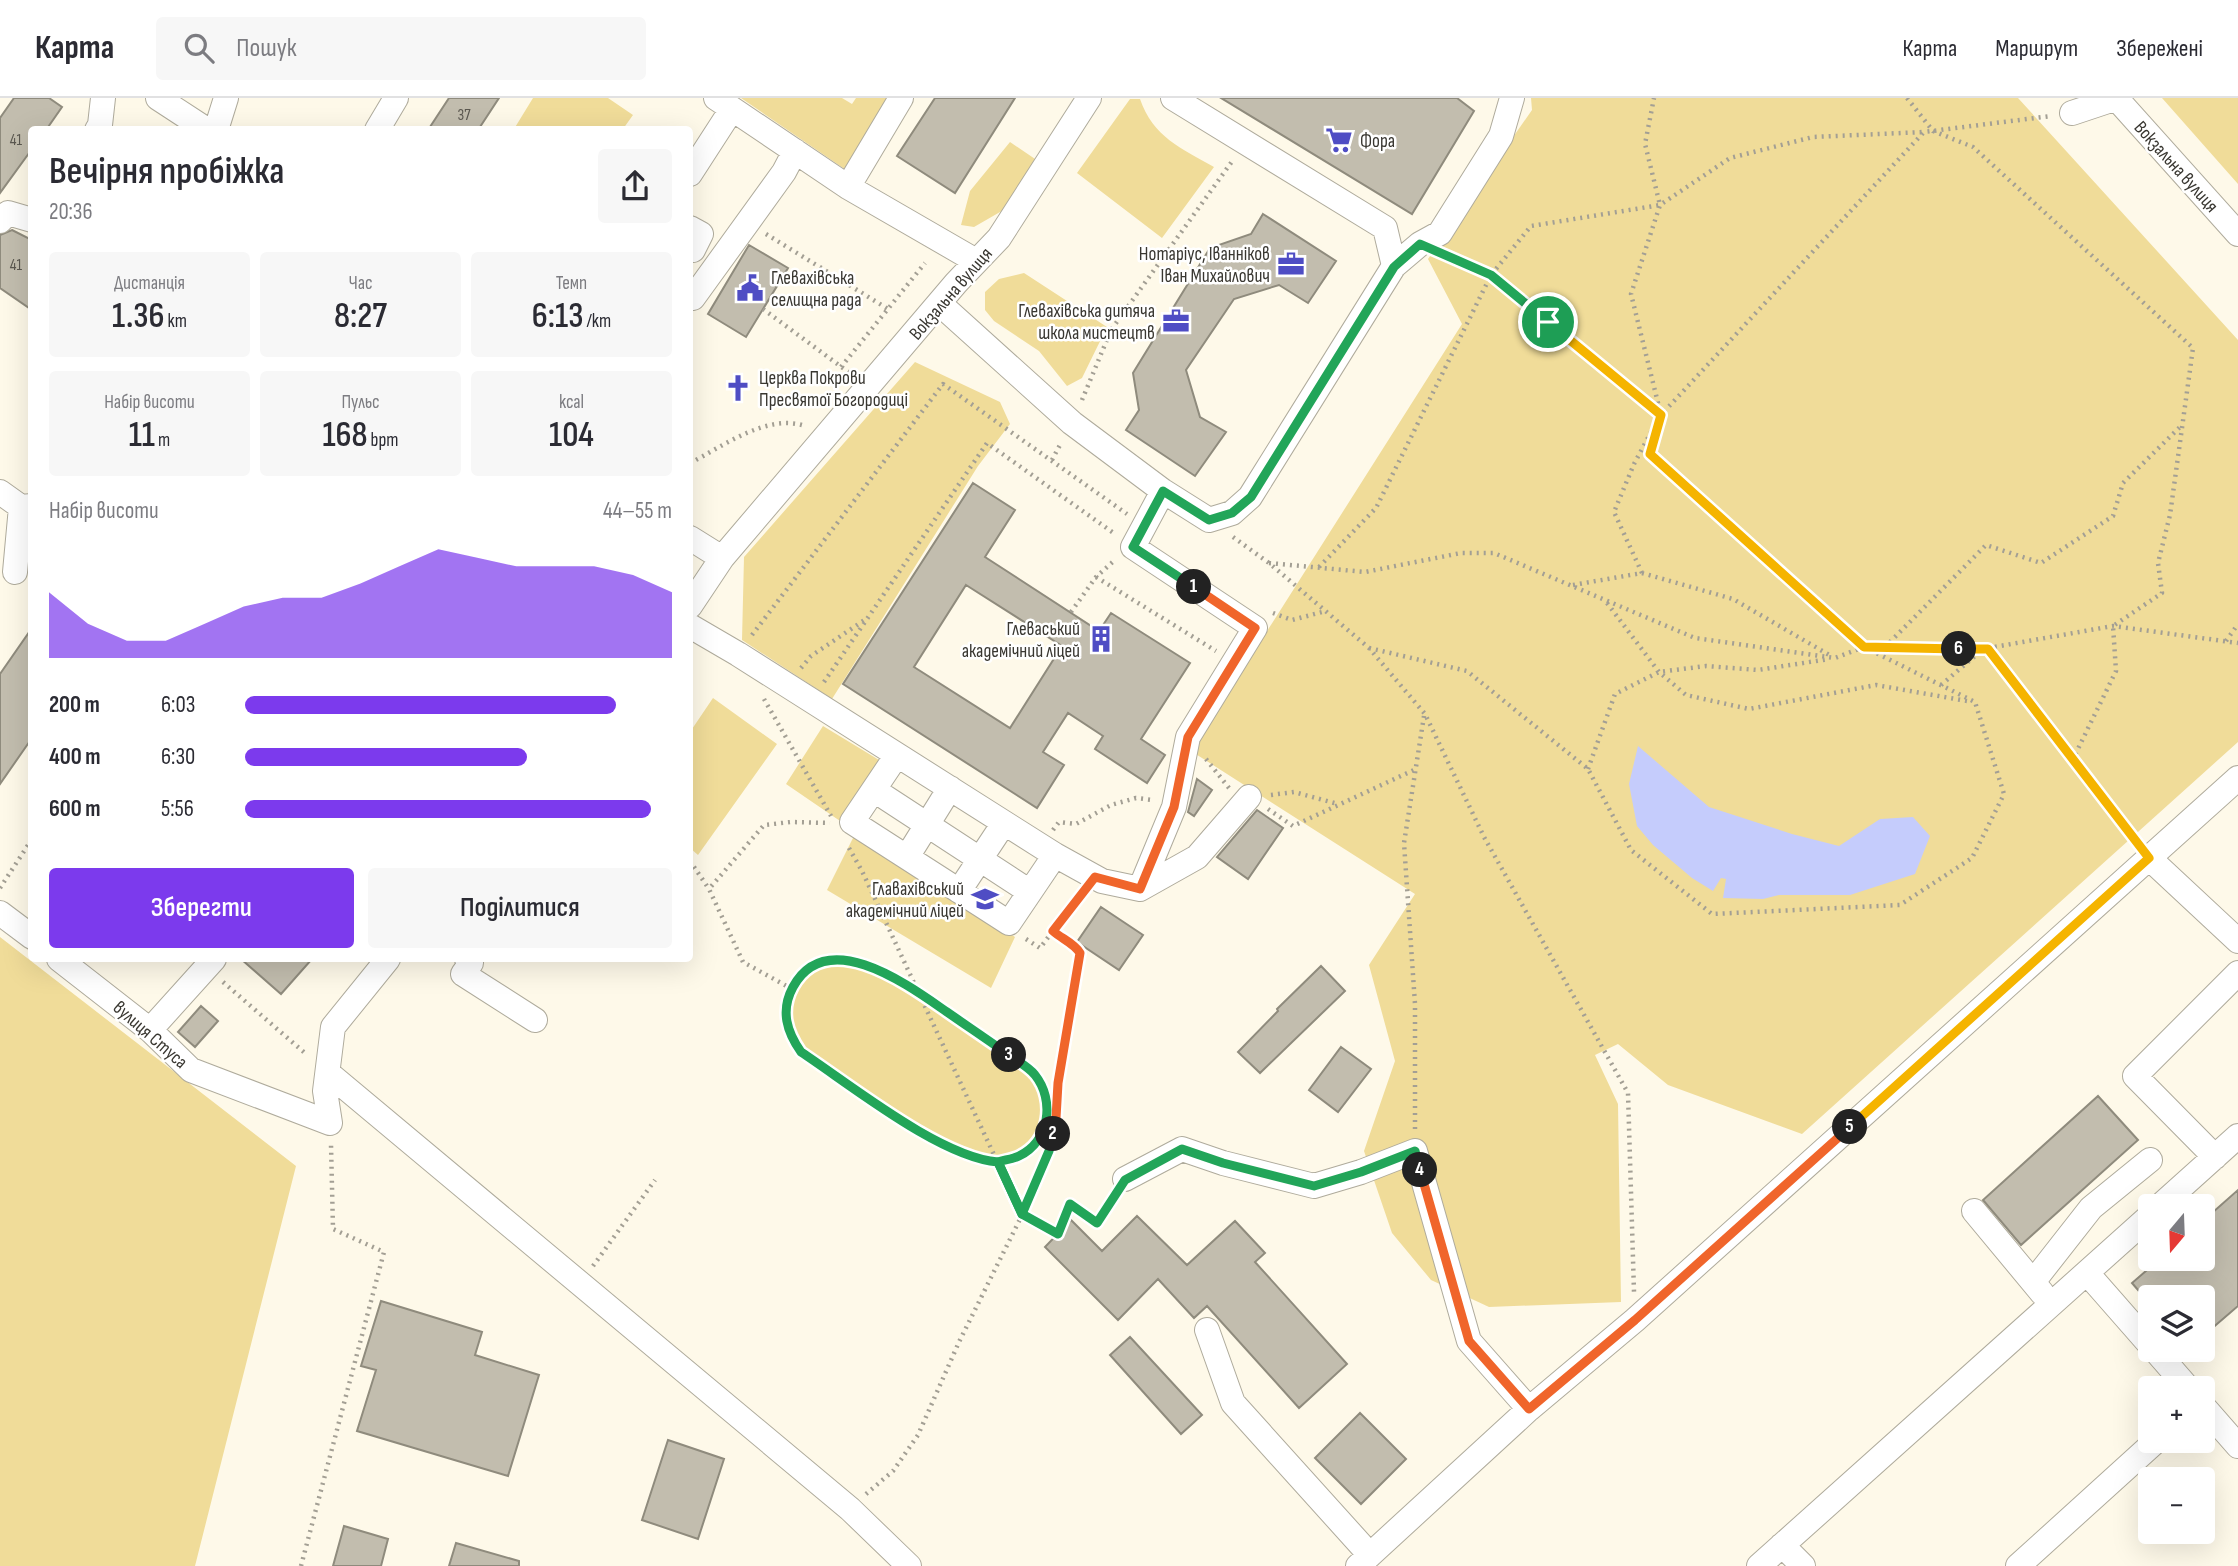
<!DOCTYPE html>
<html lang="uk">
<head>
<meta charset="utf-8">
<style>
  :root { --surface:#fff; --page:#f7f7f7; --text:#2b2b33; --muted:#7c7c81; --line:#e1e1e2; --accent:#7c3aed }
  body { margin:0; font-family:"Sofia Sans Condensed",sans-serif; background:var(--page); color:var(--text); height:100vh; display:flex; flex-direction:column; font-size:26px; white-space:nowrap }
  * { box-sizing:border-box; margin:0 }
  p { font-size:23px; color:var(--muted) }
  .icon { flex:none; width:38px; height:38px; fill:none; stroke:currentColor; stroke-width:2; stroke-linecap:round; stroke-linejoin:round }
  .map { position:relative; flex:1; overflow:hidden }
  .details { position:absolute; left:28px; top:28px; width:665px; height:836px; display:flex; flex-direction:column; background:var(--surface); border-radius:7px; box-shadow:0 7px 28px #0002 }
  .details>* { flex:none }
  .needle { width:46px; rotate:199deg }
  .tools { position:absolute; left:2138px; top:1096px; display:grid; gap:14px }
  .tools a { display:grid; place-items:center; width:77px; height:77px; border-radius:7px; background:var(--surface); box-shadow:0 7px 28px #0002; font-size:35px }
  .pin { position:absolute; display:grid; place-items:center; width:60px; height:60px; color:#fff; margin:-30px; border:4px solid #fff; border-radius:50%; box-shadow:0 2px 7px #0007 }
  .km { position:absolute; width:35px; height:35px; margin:-18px; border-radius:50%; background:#222; color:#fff; font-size:19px; line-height:35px; text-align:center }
  .round { display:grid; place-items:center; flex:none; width:74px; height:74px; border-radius:7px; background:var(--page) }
  .head { display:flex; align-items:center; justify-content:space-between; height:119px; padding:0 21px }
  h1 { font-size:38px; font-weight:600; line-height:52px }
  .stats { display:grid; grid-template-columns:repeat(3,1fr); gap:10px; height:119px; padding:7px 21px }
  .stats div { display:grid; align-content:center; border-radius:7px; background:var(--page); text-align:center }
  .stats b { font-size:35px; font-weight:600 }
  .stats small { font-size:19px; font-weight:400 }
  .stats p { font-size:19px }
  .chart { height:196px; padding:14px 21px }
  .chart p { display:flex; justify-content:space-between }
  .chart svg { width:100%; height:126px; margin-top:7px; fill:var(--accent); opacity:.7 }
  .button { display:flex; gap:14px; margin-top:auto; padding:14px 21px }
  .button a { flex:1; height:80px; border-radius:7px; background:var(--accent); color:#fff; font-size:28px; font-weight:600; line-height:80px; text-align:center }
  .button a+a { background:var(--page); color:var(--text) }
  ul { padding:0 21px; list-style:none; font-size:23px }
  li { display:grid; grid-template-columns:112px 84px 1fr; align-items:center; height:52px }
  li i { height:18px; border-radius:9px; background:var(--accent) }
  header { display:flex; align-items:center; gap:42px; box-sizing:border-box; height:98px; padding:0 35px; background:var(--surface); border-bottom:2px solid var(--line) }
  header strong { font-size:33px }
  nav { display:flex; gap:38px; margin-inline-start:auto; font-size:24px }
  .search { width:490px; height:63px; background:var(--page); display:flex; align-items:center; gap:18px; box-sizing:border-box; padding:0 24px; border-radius:7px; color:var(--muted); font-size:26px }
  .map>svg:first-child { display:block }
  .green { fill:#f0dc99 }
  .water { fill:#c5ccfc }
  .building { fill:#c2bdae; stroke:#8f8b7d; stroke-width:2; fill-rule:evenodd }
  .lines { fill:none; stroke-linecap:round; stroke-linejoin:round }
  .minor-casing { stroke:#afab9c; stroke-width:26 }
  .path { stroke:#a39f94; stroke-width:4.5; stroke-dasharray:2 5; stroke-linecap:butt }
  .minor { stroke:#fff; stroke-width:24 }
  .split-1-casing { stroke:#fff; stroke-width:14 }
  .split-2-casing { stroke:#fff; stroke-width:14 }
  .split-3-casing { stroke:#fff; stroke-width:14 }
  .split-4-casing { stroke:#fff; stroke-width:14 }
  .split-5-casing { stroke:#fff; stroke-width:14 }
  .split-6-casing { stroke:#fff; stroke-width:14 }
  .split-7-casing { stroke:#fff; stroke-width:14 }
  .split-1 { stroke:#22a559; stroke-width:9 }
  .split-2 { stroke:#f0652b; stroke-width:9 }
  .split-3 { stroke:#22a559; stroke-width:9 }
  .split-4 { stroke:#22a559; stroke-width:9 }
  .split-5 { stroke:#f0652b; stroke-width:9 }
  .split-6 { stroke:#f5b400; stroke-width:9 }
  .split-7 { stroke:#f5b400; stroke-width:9 }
  .labels { text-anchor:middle; stroke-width:5; stroke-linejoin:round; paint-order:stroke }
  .number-label { font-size:16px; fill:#5b5850 }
  .poi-label { font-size:19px; fill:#393731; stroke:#fff; text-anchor:end }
  .street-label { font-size:19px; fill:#393731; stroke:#fff }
</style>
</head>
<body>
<header>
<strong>Карта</strong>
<div class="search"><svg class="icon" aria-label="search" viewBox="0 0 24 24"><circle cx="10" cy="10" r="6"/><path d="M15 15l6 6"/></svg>Пошук</div>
<nav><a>Карта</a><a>Маршрут</a><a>Збережені</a></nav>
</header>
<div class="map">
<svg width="2238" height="1468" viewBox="0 0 2238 1468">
  <rect width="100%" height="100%" fill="#fef9e9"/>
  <path class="green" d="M 533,0 L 608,0 L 633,17 L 623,31 L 514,31 Z
    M 741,0 L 842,0 L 852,6 L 856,0 L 892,0 L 846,72 Z
    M 1531,0 L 2018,0 L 2238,242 L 2238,644 L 1802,1036 L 1668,987 L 1618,946 L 1595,957 L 1618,1006 L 1621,1204 L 1489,1209 L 1431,1182 L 1392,1135 L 1364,1053 L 1395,963 L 1369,867 L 1415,796 L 1191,653 L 1462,226 L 1428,161 L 1532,12 Z
    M 2162,0 L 2238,0 L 2238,86 Z
    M 1130,1 L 1140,1 C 1153,39 1181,50 1214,69 L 1162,140 L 1077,75 Z
    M 1010,44 L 1038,63 L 1007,110 L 974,129 L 961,127 L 970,93 Z
    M 1024,175 L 1107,229 L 1082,280 L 1067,288 L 1039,253 L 994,223 L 985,212 L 985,194 L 999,181 Z
    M 915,264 L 1000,304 L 1010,326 L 978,368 L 832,601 L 742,542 L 744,459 Z
    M 713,600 L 777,646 L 698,757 L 690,750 L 690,634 Z
    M 823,628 L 884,665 L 843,725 L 786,686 Z
    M 856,734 L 1015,839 L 991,890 L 827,792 Z
    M 0,839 L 296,1068 L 195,1468 L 0,1468 Z
    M 830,862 L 850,863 L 874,870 L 906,885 L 1033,974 C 1047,995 1053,1016 1040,1039 C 1028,1058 1002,1068 979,1062 C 962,1057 947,1047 931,1039 C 886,1014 844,982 801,954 C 772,914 785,878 830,862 Z"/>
  <path class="water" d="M 1638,648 L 1709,709 L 1792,736 L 1839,748 L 1880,721 L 1913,719 L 1930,738 L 1915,776 L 1850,797 L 1779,797 L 1763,801 L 1723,800 L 1726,781 L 1721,780 L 1713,793 L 1692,780 L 1653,747 L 1637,728 L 1629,686 Z"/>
  <path class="building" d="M 14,0 L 49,0 L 62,9 L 46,32 L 32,32 L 32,51 L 0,95 L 0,20 Z
    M 449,0 L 499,0 L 478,32 L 428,32 Z
    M 935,0 L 1015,0 L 955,95 L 897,58 Z
    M 1221,0 L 1457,0 L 1474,13 L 1412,116 Z
    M 1263,116 L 1336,163 L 1308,205 L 1279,187 L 1234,201 L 1186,272 L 1200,319 L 1226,334 L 1195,378 L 1126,332 L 1139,312 L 1133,275 L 1210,150 L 1251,136 Z
    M 12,132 L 32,142 L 32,212 L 0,190 L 0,137 Z
    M 749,147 L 788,170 L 746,239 L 708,216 Z
    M 973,385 L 1015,412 L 985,459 L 1099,533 L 1111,515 L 1190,565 L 1141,641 L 1165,657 L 1147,685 L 1095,651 L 1103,638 L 1068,615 L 1043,654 L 1064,667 L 1037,710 L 843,586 ZM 966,487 L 1062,548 L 1010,630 L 914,569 Z
    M 32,530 L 32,640 L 0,686 L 0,576 Z
    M 1197,681 L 1212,692 L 1194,718 L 1188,714 Z
    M 1257,712 L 1283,730 L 1248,781 L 1217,759 Z
    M 1101,809 L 1143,837 L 1119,872 L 1077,844 Z
    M 241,861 L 312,861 L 281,896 Z
    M 1321,868 L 1345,893 L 1260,975 L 1238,954 L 1278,913 L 1277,911 Z
    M 201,908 L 218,923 L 195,949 L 178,934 Z
    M 1341,949 L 1371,971 L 1338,1014 L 1309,992 Z
    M 2098,998 L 2138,1042 L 2021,1147 L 1983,1102 Z
    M 2238,1092 L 2238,1208 L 2203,1238 L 2203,1199 L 2144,1199 L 2132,1185 L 2161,1160 L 2203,1160 L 2203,1123 Z
    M 1137,1118 L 1187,1167 L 1235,1123 L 1265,1155 L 1255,1164 L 1347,1266 L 1299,1310 L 1207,1208 L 1194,1220 L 1158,1181 L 1118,1222 L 1045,1149 L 1071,1122 L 1102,1153 Z
    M 381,1203 L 482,1234 L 475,1257 L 539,1277 L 508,1378 L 357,1333 L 376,1272 L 361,1268 Z
    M 1130,1239 L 1202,1317 L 1181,1336 L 1110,1257 Z
    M 1360,1315 L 1406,1361 L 1361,1406 L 1315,1360 Z
    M 668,1342 L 724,1361 L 698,1441 L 642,1422 Z
    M 344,1428 L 388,1441 L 381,1468 L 333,1468 Z
    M 456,1445 L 519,1463 L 519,1468 L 449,1468 Z"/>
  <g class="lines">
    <defs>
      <path id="minor" d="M 158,0 L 207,32
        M 716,0 L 848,89 L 976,163
        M 2116,0 L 2238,136
        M 2072,15 L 2117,0
        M 97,32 L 100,27 L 103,0
        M 216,32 L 226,0
        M 377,32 L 396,0
        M 690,76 L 732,11
        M 848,89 L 901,0
        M 0,123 L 8,115 L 32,122
        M 690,130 L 701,136 L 693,152
        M 1394,168 L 1420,146 L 1440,135 L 1501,38 L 1512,0
        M 693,200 L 784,74 L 795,53
        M 940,206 L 1072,325 L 1163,393 L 1209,422 L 1232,415 L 1250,399 L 1394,168 L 1385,130 L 1173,0
        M 0,394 L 21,409 L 32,408
        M 690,440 L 722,460
        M 15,474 L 21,409
        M 690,508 L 722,460 L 956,185 L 999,140 L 1089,0
        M 690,528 L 738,556 L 1055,757 L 1102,783 L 1140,791 L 1174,709 L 1188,639 L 1255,530 L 1133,449 L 1163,393
        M 897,657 L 852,724 L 1009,825 L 1055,757
        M 874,692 L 1030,794
        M 907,759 L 950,690
        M 2149,760 L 2238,843
        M 1140,791 L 1197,759 L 1249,699
        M 959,793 L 1004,725
        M 0,815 L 32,839
        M 59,861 L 150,932 L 191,972 L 330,1025 L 325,993 L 333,929 L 388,861
        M 467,861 L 471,865 L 463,876 L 535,922
        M 150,932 L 214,861
        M 328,975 L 850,1411 L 909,1468
        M 2215,1059 L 2135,978 L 2238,875
        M 1125,1081 L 1182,1051 L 1223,1065 L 1314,1088 L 1361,1074 L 1415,1053 L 1469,1243 L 1529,1311
        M 2160,1108 L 2238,1038
        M 1974,1113 L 2042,1195
        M 2087,1175 L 2151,1248
        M 2033,1184 L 2091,1110 L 2150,1062
        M 1207,1232 L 1233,1305 L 1370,1457
        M 2154,1251 L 2188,1290
        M 2203,1308 L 2238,1348
        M 1782,1447 L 1803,1468
        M 1358,1468 L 1529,1311 L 1635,1222 L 2238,680
        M 1759,1468 L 2151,1117
        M 2018,1468 L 2157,1342"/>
    </defs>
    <use href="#minor" class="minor-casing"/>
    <path class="path" d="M 1907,0 L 1933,33 L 1973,49 L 2193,250 L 2170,417 L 2158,465 L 2162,495 L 2113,528 L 2116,573 L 2073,661
      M 766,136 L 888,211
      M 1447,158 L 1491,177 L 1661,317 L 1924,34 L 2051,18
      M 763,211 L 851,276
      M 841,269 L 925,165
      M 1082,302 L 1111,232 L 1233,62
      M 1052,362 L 1061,345
      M 690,365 C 722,349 767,315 805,328
      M 1233,439 L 1269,465 L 1369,550 L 1425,616 L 1484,739 L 1628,995 L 1634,1194
      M 1269,465 L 1365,474 L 1461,455 L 1494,455 L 1695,540 L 1835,560 L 1864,549 L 1983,551 L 2113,528 L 2238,545
      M 1319,469 L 1376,410 L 1491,177 L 1531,128 L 1660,107 L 1645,46 L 1654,0
      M 1642,475 L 1614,414 L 1634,366 L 1657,323
      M 1096,479 L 1216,553
      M 1573,487 L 1642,475 L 1733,501 L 1831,558
      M 1607,505 L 1659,574 L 1686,597 L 1749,611 L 1876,587 L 1967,603
      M 1071,514 L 1096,479 L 1116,461
      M 1273,515 L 1292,522 L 1326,513
      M 752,537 L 943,286 L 1127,416
      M 2226,543 L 2238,526
      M 1885,549 L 1986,447 L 2041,465 L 2113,418 L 2123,385 L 2182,327
      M 1369,550 L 1467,573 L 1588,671 L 1631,752 L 1712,816 L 1900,807 L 1972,760 L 2004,696 L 1975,604 L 1864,549 L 1650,356 L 1661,317 L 1631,196 L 1660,107 L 1730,60 L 1813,39 L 1924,34
      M 1988,551 L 2137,744
      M 801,570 L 811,558 L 866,521
      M 824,584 L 987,345 L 1115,436
      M 1941,587 L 1982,552
      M 764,601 L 831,718
      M 1206,661 L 1229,690
      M 1588,671 L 1615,596 L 1659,574 L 1706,568 L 1758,572 L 1829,561
      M 1271,697 L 1294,694 L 1338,706
      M 1268,711 L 1293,728 L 1416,671
      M 1053,732 L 1059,724 L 1076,726 L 1111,707 L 1136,700 L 1153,702
      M 849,750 L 862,773 L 1022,1117 L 1058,1135
      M 690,763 L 709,791
      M 0,790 L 32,741
      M 1026,841 L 1040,850 L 1053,833
      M 830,862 L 850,863 L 874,870 L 906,885 L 1033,974 C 1047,995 1053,1016 1040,1039 C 1028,1058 1002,1068 979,1062 C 962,1057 947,1047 931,1039 C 886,1014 844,982 801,954 C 772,914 785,878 830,862 Z
      M 223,884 L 306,956
      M 792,891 L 743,864 L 709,791 L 764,727 L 791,724 L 830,725
      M 1415,1031 L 1415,906 L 1404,745 L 1424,618
      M 1058,1136 L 1070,1106 L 1097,1125 L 1113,1100
      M 593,1168 L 655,1082
      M 866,1396 L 893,1373 L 918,1337 L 959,1244 L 1022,1117 L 1049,1053 L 1056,1020 L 1058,985 L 1080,855 C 1074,845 1062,841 1053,833 L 1080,797
      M 301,1468 L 384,1154 L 333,1131 L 331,1047"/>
    <use href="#minor" class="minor"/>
  </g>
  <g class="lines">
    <defs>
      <path id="split-1" d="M 1194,489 L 1133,449 L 1163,393 L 1209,422 L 1232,415 L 1251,399 L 1394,169 L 1420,146 L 1491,177 L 1548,224"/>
      <path id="split-2" d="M 1053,1036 L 1056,1020 L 1058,985 L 1080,855 C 1074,845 1062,841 1053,833 L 1095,779 L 1140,791 L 1174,709 L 1188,639 L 1255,530 L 1194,489"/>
      <path id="split-3" d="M 1009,957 C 988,942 967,928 947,914 C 908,887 827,827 793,889 C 780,913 787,934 801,954 C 851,987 940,1059 998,1064 L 1022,1116 L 1049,1053 L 1053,1036"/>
      <path id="split-4" d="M 1009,957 C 1017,963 1029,969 1035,977 C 1055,1002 1050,1043 1019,1058 C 1013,1061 1004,1062 998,1064 L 1022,1116 L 1058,1136 L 1070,1106 L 1097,1125 L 1125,1082 L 1182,1051 L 1223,1065 L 1314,1088 L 1361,1074 L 1415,1053 L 1420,1072"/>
      <path id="split-5" d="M 1420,1072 L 1469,1243 L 1529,1311 L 1635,1222 L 1850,1029"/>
      <path id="split-6" d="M 1850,1029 L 2149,760 L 1988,551 L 1959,551"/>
      <path id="split-7" d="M 1548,224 L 1661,317 L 1650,356 L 1864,549 L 1959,551"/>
    </defs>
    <use href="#split-1" class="split-1-casing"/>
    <use href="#split-2" class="split-2-casing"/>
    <use href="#split-3" class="split-3-casing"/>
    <use href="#split-4" class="split-4-casing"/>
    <use href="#split-5" class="split-5-casing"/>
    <use href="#split-6" class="split-6-casing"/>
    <use href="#split-7" class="split-7-casing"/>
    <use href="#split-1" class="split-1"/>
    <use href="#split-2" class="split-2"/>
    <use href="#split-3" class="split-3"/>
    <use href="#split-4" class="split-4"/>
    <use href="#split-5" class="split-5"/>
    <use href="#split-6" class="split-6"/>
    <use href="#split-7" class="split-7"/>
  </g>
  <defs>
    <symbol id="supermarket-bare" viewBox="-9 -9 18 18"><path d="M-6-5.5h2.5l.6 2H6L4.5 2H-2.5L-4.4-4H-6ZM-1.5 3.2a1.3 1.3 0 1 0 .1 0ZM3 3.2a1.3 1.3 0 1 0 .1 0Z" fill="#4f4dc4" stroke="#fff" stroke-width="2.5" paint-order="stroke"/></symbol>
    <symbol id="office-bare" viewBox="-9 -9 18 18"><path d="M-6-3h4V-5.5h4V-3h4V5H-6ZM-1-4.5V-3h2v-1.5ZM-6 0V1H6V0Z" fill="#4f4dc4" stroke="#fff" stroke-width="2.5" paint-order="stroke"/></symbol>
    <symbol id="civic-bare" viewBox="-9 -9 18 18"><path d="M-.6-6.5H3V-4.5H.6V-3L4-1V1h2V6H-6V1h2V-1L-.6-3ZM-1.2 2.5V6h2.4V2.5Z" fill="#4f4dc4" stroke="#fff" stroke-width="2.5" paint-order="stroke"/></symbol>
    <symbol id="church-bare" viewBox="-9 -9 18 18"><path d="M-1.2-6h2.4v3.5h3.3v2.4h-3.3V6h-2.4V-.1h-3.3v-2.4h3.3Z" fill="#4f4dc4" stroke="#fff" stroke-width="2.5" paint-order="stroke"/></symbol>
    <symbol id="building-bare" viewBox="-9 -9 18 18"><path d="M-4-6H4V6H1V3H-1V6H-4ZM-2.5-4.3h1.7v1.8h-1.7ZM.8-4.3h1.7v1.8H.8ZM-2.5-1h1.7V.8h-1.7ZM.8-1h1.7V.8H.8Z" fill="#4f4dc4" stroke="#fff" stroke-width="2.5" paint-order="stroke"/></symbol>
    <symbol id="school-bare" viewBox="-9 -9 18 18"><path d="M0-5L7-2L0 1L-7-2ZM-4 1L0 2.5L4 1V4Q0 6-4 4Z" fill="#4f4dc4" stroke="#fff" stroke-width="2.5" paint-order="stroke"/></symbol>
  </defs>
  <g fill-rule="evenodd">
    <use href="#supermarket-bare" x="1320" y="23" width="38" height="38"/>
    <use href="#office-bare" x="1272" y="147" width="38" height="38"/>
    <use href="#civic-bare" x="731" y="171" width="38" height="38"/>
    <use href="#office-bare" x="1157" y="204" width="38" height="38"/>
    <use href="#church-bare" x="719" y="271" width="38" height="38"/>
    <use href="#building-bare" x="1082" y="522" width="38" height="38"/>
    <use href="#school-bare" x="966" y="782" width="38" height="38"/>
  </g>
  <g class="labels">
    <g class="number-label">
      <text x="464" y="22">37</text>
      <text x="16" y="47">41</text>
      <text x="16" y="172">41</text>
    </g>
    <g class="poi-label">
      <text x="1360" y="49" text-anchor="start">Фора</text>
      <text x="1270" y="162">Нотаріус, Іванніков<tspan x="1270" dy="22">Іван Михайлович</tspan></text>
      <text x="771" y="186" text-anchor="start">Глевахівська<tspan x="771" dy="22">селищна рада</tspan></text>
      <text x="1155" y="219">Глевахівська дитяча<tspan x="1155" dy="22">школа мистецтв</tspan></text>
      <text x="759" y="286" text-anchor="start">Церква Покрови<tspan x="759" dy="22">Пресвятої Богородиці</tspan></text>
      <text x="1080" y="537">Глеваський<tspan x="1080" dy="22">академічний ліцей</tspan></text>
      <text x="964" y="797">Главахівський<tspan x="964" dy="22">академічний ліцей</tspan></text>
    </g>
    <g class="street-label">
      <text transform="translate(2177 68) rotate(48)" y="7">Вокзальна вулиця</text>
      <text transform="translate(950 195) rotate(-49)" y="7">Вокзальна вулиця</text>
      <text transform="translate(151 936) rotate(41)" y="7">вулиця Стуса</text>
    </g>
  </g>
</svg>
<div class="tools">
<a><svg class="needle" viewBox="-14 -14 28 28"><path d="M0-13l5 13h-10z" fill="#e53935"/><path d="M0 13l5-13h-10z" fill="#7c7c81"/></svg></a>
<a><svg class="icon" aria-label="layers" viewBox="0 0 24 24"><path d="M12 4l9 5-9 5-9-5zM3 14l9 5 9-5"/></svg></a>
<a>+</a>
<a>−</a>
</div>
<div class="pin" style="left:1548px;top:224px;background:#1e9e55"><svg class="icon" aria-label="arrive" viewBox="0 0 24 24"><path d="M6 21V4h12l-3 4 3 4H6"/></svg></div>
<b class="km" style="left:1194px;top:489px">1</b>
<b class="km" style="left:1053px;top:1036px">2</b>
<b class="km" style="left:1009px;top:957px">3</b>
<b class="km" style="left:1420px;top:1072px">4</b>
<b class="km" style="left:1850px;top:1029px">5</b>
<b class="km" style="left:1959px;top:551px">6</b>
<section class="details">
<div class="head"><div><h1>Вечірня пробіжка</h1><p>20:36</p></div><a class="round"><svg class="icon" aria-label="share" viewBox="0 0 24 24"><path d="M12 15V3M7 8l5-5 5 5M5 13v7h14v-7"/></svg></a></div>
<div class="stats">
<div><p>Дистанція</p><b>1.36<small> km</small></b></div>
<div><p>Час</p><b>8:27</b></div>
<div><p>Темп</p><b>6:13<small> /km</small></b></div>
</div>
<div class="stats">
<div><p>Набір висоти</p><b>11<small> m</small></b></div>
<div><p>Пульс</p><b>168<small> bpm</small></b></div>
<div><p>kcal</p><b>104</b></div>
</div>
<div class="chart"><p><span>Набір висоти</span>44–55 m</p>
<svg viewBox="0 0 160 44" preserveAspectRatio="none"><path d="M0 44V21L10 32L20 38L30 38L40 32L50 26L60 23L70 23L80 18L90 12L100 6L110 9L120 12L130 12L140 12L150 15L160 21V44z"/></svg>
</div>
<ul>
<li><b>200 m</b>6:03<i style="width:87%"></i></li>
<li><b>400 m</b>6:30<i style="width:66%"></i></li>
<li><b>600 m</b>5:56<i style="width:95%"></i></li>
</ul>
<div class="button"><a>Зберегти</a><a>Поділитися</a></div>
</section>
</div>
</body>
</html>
